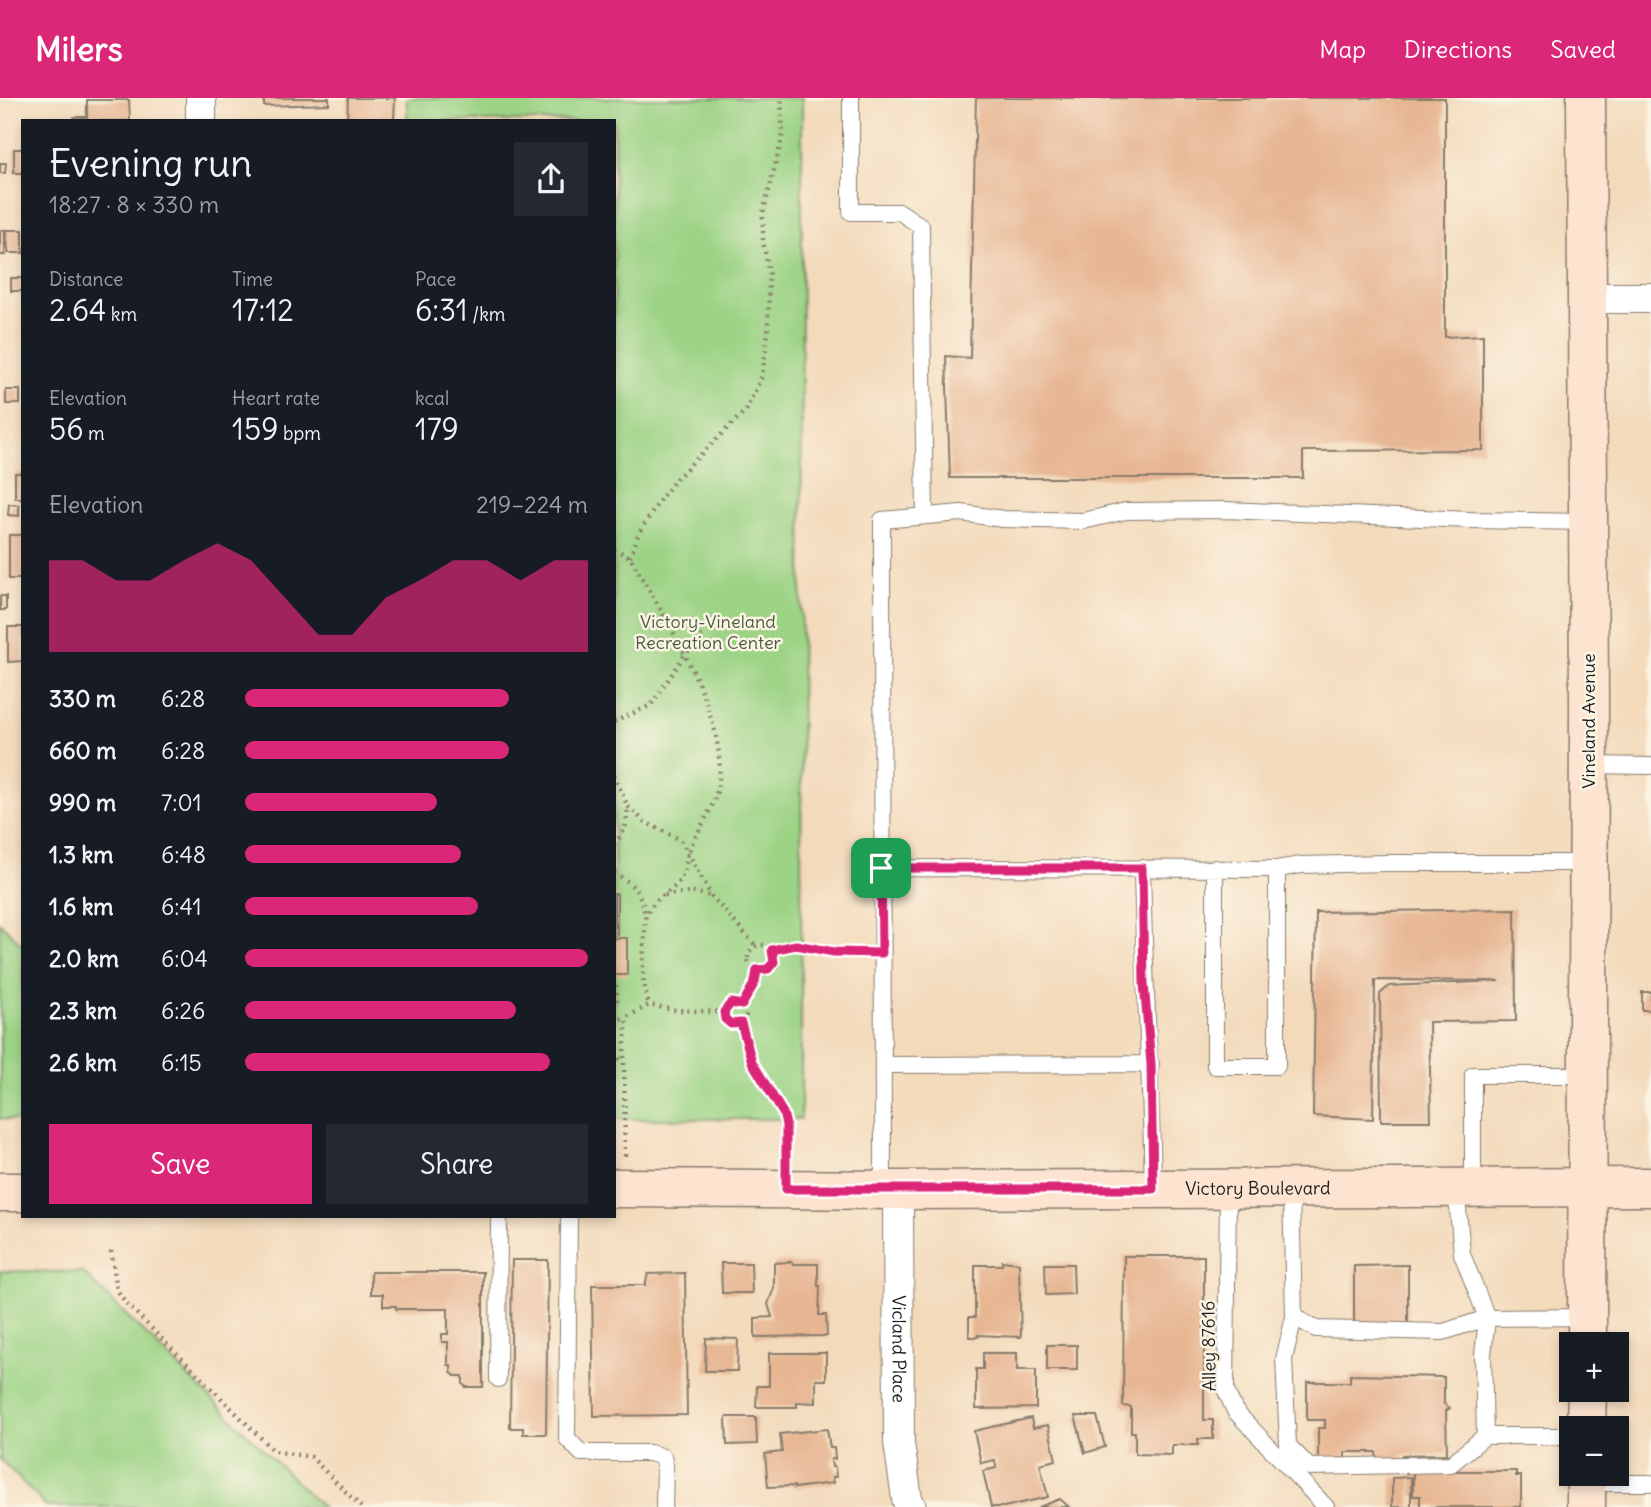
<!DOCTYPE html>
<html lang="en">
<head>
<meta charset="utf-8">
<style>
  :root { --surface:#171b24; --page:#242831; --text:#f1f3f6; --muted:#9ea1a6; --accent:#db2777 }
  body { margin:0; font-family:Delius,sans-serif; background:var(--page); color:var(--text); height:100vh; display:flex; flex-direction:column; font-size:26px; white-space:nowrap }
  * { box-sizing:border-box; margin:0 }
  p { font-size:23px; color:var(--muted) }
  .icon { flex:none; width:38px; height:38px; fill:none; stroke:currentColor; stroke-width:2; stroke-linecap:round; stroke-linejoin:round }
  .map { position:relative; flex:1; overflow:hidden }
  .side { position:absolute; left:21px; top:21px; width:595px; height:1099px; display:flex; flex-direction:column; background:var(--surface); border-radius:0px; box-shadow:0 4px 10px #0003 }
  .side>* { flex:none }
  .fabs { position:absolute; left:1559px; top:1234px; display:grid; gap:14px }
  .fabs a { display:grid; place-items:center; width:70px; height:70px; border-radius:0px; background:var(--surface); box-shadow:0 4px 10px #0003; font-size:35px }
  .pin { position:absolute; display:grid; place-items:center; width:60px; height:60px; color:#fff; margin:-30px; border-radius:14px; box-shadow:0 4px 10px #0006 }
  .round { display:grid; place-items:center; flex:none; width:74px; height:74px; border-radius:0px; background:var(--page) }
  .head { display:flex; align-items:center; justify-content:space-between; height:119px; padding:0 28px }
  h1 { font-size:38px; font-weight:600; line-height:52px }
  .figures { display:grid; grid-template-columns:repeat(3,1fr); gap:10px; height:119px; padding:7px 28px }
  .figures div { display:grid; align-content:center }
  .figures b { font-size:30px; font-weight:600 }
  .figures small { font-size:19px; font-weight:400 }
  .figures p { font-size:19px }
  .chart { height:196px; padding:14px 28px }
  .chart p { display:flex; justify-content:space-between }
  .chart svg { width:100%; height:126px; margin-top:7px; fill:var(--accent); opacity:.7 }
  .cta { display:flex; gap:14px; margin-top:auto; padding:14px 28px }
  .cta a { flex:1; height:80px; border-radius:0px; background:var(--accent); color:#fff; font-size:28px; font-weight:600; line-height:80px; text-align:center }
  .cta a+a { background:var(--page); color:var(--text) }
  ul { padding:0 28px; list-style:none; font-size:23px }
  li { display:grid; grid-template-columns:112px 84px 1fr; align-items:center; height:52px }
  li i { height:18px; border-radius:9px; background:var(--accent) }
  header { display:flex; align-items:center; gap:42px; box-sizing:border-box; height:98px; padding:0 35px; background:var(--accent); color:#fff }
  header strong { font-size:33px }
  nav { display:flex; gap:38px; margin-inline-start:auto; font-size:24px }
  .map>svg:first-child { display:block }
  .green { fill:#9cd385; stroke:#5c7850; stroke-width:2 }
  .building { fill:#e7b693 }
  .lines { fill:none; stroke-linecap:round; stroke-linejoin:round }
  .service-casing { stroke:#887b6c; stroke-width:18 }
  .minor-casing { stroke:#887b6c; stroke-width:32 }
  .secondary-casing { stroke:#887b6c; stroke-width:41 }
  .path { stroke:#887b6c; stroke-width:4.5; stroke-dasharray:2 5; stroke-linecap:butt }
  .service { stroke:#fff; stroke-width:16 }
  .minor { stroke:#fff; stroke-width:30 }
  .secondary { stroke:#fde4d0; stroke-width:38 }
  .route-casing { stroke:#fff; stroke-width:14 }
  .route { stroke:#db2777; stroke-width:9 }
  .labels { text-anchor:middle; stroke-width:5; stroke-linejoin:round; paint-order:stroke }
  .park-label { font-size:18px; fill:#495c41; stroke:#fcf5e5 }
  .street-label { font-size:18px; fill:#1c1c1c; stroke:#fcf5e5 }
</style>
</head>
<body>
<header>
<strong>Milers</strong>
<nav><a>Map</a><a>Directions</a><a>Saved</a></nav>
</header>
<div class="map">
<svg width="1651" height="1409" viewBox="0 0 1651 1409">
  <rect width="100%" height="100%" fill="#fcf5e5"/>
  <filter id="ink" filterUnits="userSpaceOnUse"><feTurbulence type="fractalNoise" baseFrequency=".0143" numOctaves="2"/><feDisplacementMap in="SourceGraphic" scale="14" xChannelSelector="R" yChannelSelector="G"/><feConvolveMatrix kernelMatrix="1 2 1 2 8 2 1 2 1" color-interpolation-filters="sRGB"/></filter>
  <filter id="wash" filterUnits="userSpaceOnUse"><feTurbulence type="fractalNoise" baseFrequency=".00686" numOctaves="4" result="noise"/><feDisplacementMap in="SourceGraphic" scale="28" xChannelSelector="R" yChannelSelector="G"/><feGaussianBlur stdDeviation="1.57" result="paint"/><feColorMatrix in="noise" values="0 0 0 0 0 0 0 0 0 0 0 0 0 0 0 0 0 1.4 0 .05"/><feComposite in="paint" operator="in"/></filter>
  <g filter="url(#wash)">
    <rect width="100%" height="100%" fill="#f3dabb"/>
    <path class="green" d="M 407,0 L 802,0 L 801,1021 L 614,1021 L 614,23 L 407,23 Z
      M 0,825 L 23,848 L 23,1022 L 0,1021 Z
      M 0,1173 L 82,1174 L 322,1409 L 47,1409 L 0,1361 Z"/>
    <g id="blocks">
      <path class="building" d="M 264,0 L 329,0 L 329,6 L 264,8 Z
        M 348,0 L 395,0 L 394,23 L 347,22 Z
        M 976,0 L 1445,0 L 1445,239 L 1483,237 L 1483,352 L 1303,353 L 1303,380 L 950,380 L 946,258 L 970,260 Z
        M 87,2 L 129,2 L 130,23 L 74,23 L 74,19 L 87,19 Z
        M 14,51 L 23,51 L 23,75 L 14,75 Z
        M 0,65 L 6,65 L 5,75 L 0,75 Z
        M 0,132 L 5,132 L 5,157 L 0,157 Z
        M 7,132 L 23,132 L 23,155 L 8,155 Z
        M 11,180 L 23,180 L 23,193 L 11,193 Z
        M 6,292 L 20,292 L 20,306 L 6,306 Z
        M 15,375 L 23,375 L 23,400 L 15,400 Z
        M 9,406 L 19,407 L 19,418 L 8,417 Z
        M 9,437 L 23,437 L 23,481 L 9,481 Z
        M 0,498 L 6,498 L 6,512 L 0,512 Z
        M 8,529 L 23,529 L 23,563 L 8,564 Z
        M 614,796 L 617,796 L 617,840 L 627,840 L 627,877 L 614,877 Z
        M 1515,811 L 1516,923 L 1429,924 L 1431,1023 L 1381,1023 L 1380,896 L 1389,888 L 1499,883 L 1375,882 L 1373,1021 L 1313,1018 L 1316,814 Z
        M 1642,894 L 1651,894 L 1651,912 L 1642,912 Z
        M 1124,1158 L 1204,1158 L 1204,1322 L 1213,1322 L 1213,1341 L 1198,1341 L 1198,1347 L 1172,1347 L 1172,1357 L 1135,1356 L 1135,1334 L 1131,1334 L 1131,1309 L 1123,1308 Z
        M 512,1162 L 548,1162 L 546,1336 L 523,1336 L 523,1330 L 510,1330 Z
        M 1002,1163 L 1019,1165 L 1021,1239 L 978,1237 L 978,1239 L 969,1239 L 969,1219 L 975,1219 L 975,1167 L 1002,1167 Z
        M 788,1164 L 792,1164 L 793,1166 L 818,1166 L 818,1188 L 820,1188 L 819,1217 L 826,1217 L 827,1238 L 755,1239 L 755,1220 L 772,1219 L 768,1206 L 774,1190 L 774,1165 Z
        M 721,1165 L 751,1165 L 752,1195 L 722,1195 Z
        M 1045,1166 L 1073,1166 L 1074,1196 L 1046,1197 Z
        M 1408,1167 L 1408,1228 L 1354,1229 L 1354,1168 Z
        M 371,1174 L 483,1174 L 483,1289 L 466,1289 L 463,1286 L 463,1278 L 455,1278 L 451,1274 L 451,1267 L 448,1267 L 448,1244 L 442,1244 L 442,1236 L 448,1236 L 448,1211 L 396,1211 L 396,1208 L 383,1208 L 383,1196 L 371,1196 Z
        M 685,1175 L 687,1317 L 594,1318 L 592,1187 L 645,1187 L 648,1176 Z
        M 706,1240 L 738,1241 L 737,1273 L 705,1273 Z
        M 1047,1247 L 1077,1247 L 1077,1272 L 1047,1272 Z
        M 769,1255 L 826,1255 L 826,1282 L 816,1282 L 816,1305 L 797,1304 L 797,1309 L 756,1309 L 757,1288 L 769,1288 Z
        M 983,1255 L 1017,1255 L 1017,1272 L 1036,1272 L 1036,1310 L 976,1311 L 976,1271 L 983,1271 Z
        M 1350,1277 L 1444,1279 L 1444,1306 L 1450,1310 L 1446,1313 L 1447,1356 L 1402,1357 L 1403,1363 L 1377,1364 L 1376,1354 L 1345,1354 L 1345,1363 L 1318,1363 L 1318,1330 L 1325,1330 L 1325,1322 L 1307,1322 L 1307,1284 L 1350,1284 Z
        M 1075,1318 L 1097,1318 L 1105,1349 L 1085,1355 Z
        M 726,1319 L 756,1319 L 757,1346 L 727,1347 Z
        M 1031,1320 L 1033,1330 L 1048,1327 L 1056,1362 L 1040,1366 L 1048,1399 L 1004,1409 L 991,1409 L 983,1373 L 996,1370 L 995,1362 L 981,1365 L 974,1333 Z
        M 827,1331 L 830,1350 L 834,1350 L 835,1361 L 831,1361 L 832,1369 L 835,1369 L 836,1379 L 832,1379 L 833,1385 L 794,1390 L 794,1388 L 768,1389 L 765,1356 L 782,1354 L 780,1336 Z
        M 1413,1373 L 1516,1373 L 1516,1378 L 1521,1378 L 1521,1409 L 1420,1409 L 1420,1398 L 1413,1398 Z
        M 1411,1379 L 1411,1409 L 1392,1409 L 1392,1380 Z
        M 1060,1401 L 1069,1409 L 1039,1409 Z"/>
    </g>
  </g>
  <g filter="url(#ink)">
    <use href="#blocks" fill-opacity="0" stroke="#887b6c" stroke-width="2"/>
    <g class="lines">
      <defs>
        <path id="service" d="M 851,0 L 851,114 L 900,114 L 921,128 L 925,418
          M 1589,667 L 1651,668
          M 881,770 L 1277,771 L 1301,767 L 1387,765 L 1589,765
          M 1142,770 C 1144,877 1151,984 1153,1091
          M 1215,770 L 1215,968 L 1277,968 L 1277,771
          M 883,967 L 1151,966
          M 1456,1089 L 1462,1156 L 1487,1220 L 1483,1257 L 1485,1338 L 1572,1338
          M 1473,1089 L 1473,977 L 1588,977
          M 1228,1090 L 1226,1293 L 1235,1313 L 1326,1409
          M 1291,1091 L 1294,1219 L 1316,1231 L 1443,1234 L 1487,1220 L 1587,1219
          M 883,1092 L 882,422 L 961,415 L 1003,421 L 1083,423 L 1126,413 L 1225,412 L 1471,422 L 1587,424
          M 569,1118 L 567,1340 L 581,1355 L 650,1355 L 663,1359 L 665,1368 L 664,1409
          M 1294,1219 L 1284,1261 L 1288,1347 L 1309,1369 L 1451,1366 L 1485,1338
          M 498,1281 L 499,1118
          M 1586,1385 L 1651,1385"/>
        <g id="minor">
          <path d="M 201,0 L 201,23"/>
          <path d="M 1586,200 L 1651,200"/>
          <path id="s1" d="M 898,1092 L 899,1345 L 907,1401 L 911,1409"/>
        </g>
        <g id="secondary">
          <path d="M 1586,0 L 1589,606 L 1587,1246"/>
          <path id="s2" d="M 614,1090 L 898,1092 L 1651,1089"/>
          <path d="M 0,1094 L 23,1094"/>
          <path d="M 1586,1330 L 1587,1292"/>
          <path d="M 1586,1409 L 1586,1376"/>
        </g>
      </defs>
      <use href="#service" class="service-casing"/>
      <use href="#minor" class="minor-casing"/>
      <use href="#secondary" class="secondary-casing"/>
      <path class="path" d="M 614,451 L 630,459 C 663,518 731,619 718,688 C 714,712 696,733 688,756 C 686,763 686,770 683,777 C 673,797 655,795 645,820
        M 630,459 L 638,437 L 661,400 L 677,380 L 746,312 L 762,278 L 768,235 L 769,175 L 763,143 L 763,115 L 783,37 L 781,0
        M 614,624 L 651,607 L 684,558 L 702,537
        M 614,677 L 628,709 L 645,724 L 681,742 L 712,799 L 756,848
        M 614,746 L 625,732 L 628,710
        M 614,775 C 663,799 638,843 644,885 C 645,892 647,900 649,907
        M 665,797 L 692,794 L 711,798
        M748 860a13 13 0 1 1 26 0a13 13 0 1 1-26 0Z
        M 772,852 C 801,843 830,854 861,854
        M 614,882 L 616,882 L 617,903 L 614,904
        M724 916a11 11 0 1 1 22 0a11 11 0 1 1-22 0Z
        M 742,907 L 755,884 L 757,873
        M 614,923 L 627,919
        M 741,925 L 752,964 L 783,1015 L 786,1027 L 786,1059
        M 614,955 L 623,965
        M 625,1058 L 624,955 L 627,919 L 649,907 L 673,912 L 724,914
        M 111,1153 L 117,1192 L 126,1205 L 274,1353 L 311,1359 L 361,1409"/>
      <use href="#service" class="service"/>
      <use href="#minor" class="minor"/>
      <use href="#secondary" class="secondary"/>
    </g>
  </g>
  <g class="lines" filter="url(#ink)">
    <defs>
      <path id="route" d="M 881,770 L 1142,770 L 1144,885 L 1151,966 L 1153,1091 L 786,1091 L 786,1027 L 783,1015 L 752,964 L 741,925 L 731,926 L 725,921 L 724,914 L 731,905 L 742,907 L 755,884 L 757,872 L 768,871 L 774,864 L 772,852 L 796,847 L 834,854 L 882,855 Z"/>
    </defs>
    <use href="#route" class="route-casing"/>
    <use href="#route" class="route"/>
  </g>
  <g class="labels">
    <g class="park-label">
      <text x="708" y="530">Victory-Vineland<tspan x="708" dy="21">Recreation Center</tspan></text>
    </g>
    <g class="street-label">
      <text transform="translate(1589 623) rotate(-90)" y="6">Vineland Avenue</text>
      <text dy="6" stroke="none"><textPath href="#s2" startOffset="644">Victory Boulevard</textPath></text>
      <text transform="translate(1209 1248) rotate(-91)" y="6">Alley 87616</text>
      <text dy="6" stroke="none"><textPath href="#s1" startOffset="159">Vicland Place</textPath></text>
    </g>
  </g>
</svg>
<div class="fabs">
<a>+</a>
<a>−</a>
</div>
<div class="pin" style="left:881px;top:770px;background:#1e9e55"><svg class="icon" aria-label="arrive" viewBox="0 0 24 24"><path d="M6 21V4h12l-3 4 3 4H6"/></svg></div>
<section class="side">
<div class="head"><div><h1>Evening run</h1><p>18:27 · 8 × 330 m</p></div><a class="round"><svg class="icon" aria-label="share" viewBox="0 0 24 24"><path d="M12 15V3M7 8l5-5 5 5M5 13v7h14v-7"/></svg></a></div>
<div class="figures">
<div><p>Distance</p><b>2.64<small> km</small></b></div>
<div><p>Time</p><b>17:12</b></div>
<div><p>Pace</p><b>6:31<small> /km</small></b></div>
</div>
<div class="figures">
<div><p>Elevation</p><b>56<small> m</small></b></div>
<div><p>Heart rate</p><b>159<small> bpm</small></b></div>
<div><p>kcal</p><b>179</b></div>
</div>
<div class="chart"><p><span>Elevation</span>219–224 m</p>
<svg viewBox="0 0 160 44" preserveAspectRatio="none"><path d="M0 44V12L10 12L20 19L30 19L40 12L50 6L60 12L70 25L80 38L90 38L100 25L110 19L120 12L130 12L140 19L150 12L160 12V44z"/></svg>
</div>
<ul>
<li><b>330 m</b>6:28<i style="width:77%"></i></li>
<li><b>660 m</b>6:28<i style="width:77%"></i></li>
<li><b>990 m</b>7:01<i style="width:56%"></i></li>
<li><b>1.3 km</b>6:48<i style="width:63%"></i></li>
<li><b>1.6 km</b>6:41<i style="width:68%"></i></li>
<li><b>2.0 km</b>6:04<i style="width:100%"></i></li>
<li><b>2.3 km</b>6:26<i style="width:79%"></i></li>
<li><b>2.6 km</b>6:15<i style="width:89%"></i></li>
</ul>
<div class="cta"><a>Save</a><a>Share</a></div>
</section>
</div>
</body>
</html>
